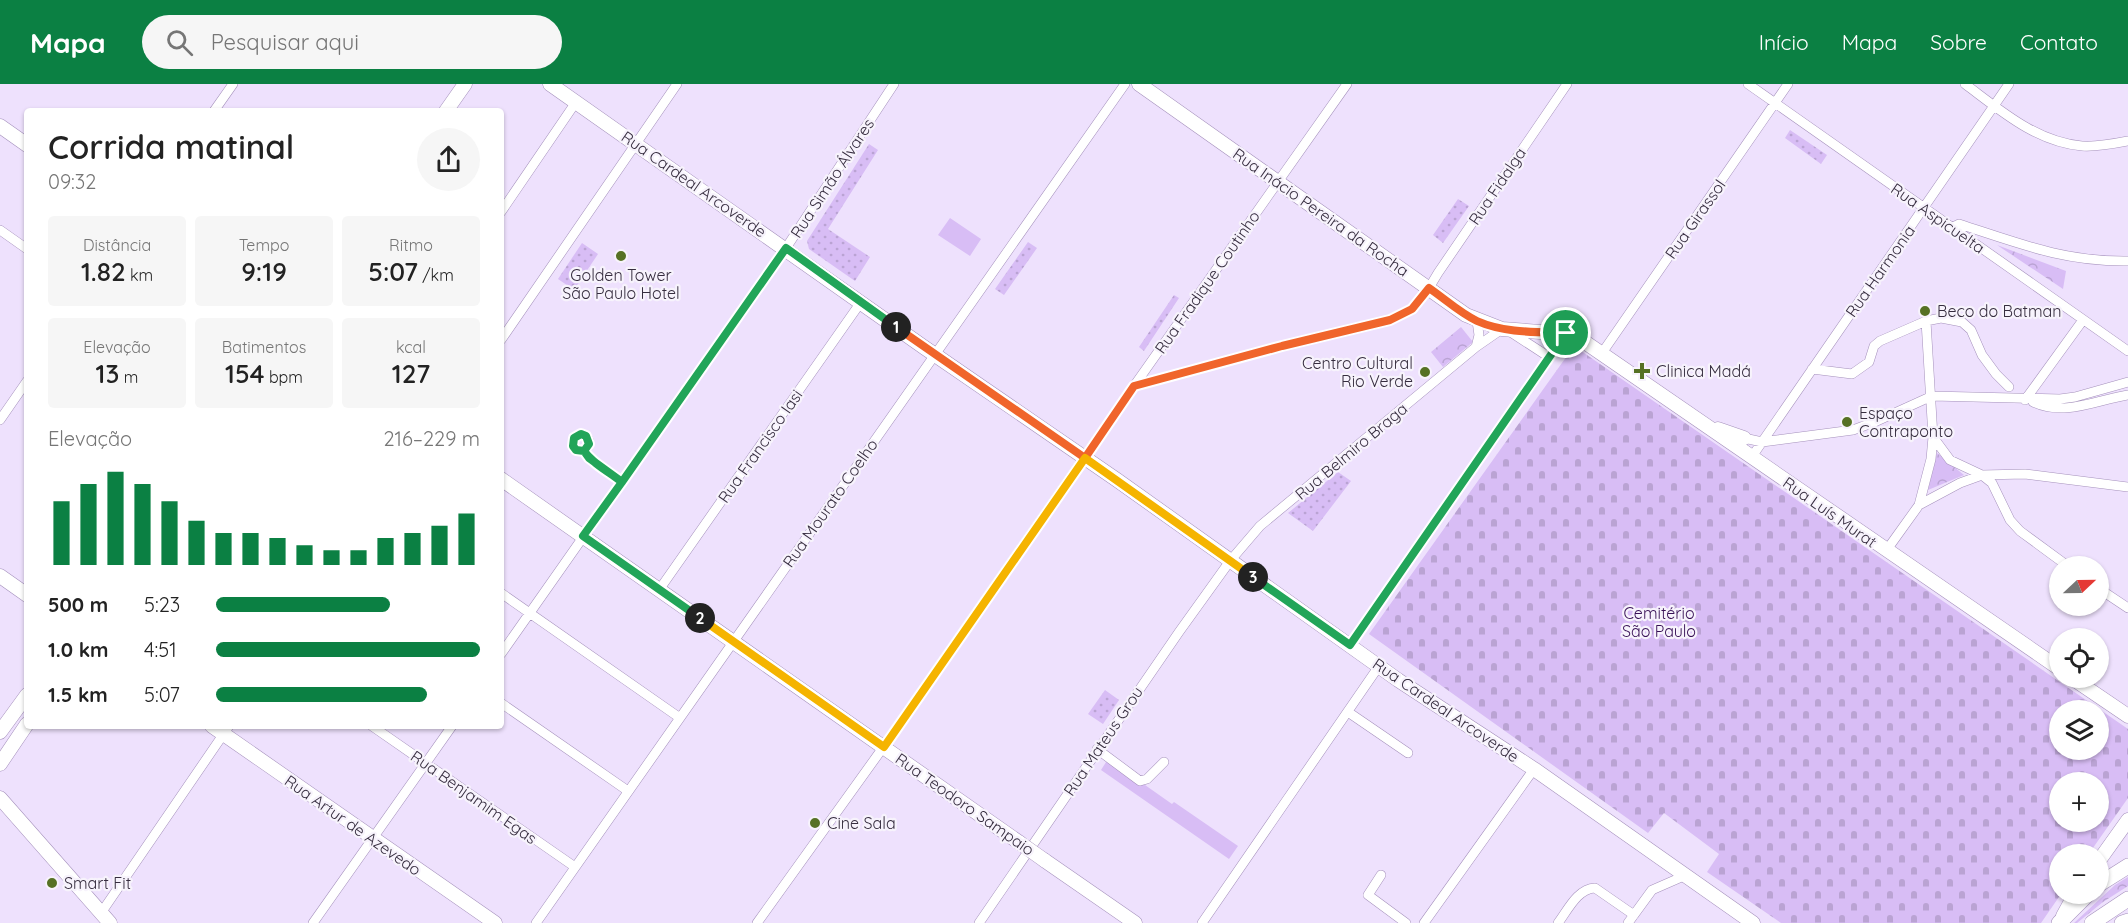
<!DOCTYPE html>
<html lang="pt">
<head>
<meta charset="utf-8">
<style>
  :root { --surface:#fff; --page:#f6f6f6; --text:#222; --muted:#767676; --accent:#0b8043 }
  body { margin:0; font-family:Quicksand,sans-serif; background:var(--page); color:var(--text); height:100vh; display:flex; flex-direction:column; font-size:22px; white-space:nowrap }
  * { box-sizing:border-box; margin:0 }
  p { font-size:20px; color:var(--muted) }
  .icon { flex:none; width:33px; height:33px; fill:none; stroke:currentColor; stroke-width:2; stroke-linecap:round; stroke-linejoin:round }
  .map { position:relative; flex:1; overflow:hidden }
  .sheet { position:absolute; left:24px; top:24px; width:480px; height:621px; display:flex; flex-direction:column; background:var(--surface); border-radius:6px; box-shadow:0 2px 4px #0004 }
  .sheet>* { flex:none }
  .needle { width:39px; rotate:68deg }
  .tools { position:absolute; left:2049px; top:472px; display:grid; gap:12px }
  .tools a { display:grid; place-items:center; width:60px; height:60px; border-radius:50%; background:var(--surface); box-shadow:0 2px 4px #0004; font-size:30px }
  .pin { position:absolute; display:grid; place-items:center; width:51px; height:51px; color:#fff; margin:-26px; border:3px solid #fff; border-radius:50%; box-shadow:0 2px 6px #0007 }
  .km { position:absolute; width:30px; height:30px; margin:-15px; border-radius:50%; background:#222; color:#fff; font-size:16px; line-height:30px; text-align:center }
  .round { display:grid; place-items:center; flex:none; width:63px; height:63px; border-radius:32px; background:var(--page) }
  .headline { display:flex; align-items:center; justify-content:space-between; height:102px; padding:0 24px }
  h1 { font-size:33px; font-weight:600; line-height:45px }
  .figures { display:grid; grid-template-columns:repeat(3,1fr); gap:9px; height:102px; padding:6px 24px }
  .figures div { display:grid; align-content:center; border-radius:6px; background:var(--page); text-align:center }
  .figures b { font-size:26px; font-weight:600 }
  .figures small { font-size:16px; font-weight:400 }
  .figures p { font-size:16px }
  .chart { height:168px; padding:12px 24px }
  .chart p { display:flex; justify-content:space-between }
  .chart svg { width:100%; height:108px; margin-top:6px; stroke:var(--accent); stroke-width:6 }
  ul { padding:0 24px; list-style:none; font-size:20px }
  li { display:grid; grid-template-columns:96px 72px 1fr; align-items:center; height:45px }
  li i { height:15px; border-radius:8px; background:var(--accent) }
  header { display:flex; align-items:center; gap:36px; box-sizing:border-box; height:84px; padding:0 30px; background:var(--accent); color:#fff }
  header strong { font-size:28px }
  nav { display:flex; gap:33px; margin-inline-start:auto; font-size:21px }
  .search { width:420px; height:54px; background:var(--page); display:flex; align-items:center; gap:15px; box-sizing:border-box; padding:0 21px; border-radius:33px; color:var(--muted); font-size:22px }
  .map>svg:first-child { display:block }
  .grass { fill:#d8bdf5 }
  .cemetery { fill:url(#cemetery-stones); fill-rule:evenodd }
  .park { fill:url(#park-crowns) }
  .garden { fill:url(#garden-dots) }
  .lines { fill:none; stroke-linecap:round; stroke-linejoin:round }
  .street-casing { stroke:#a591bc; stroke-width:10 }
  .secondary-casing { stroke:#a591bc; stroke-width:15 }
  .primary-casing { stroke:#a591bc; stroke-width:16 }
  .street { stroke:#fff; stroke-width:9 }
  .secondary { stroke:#fff; stroke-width:14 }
  .primary { stroke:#fff; stroke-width:15 }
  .secondary-bridge-casing { stroke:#a591bc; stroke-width:15; stroke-linecap:butt }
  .secondary-bridge { stroke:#fff; stroke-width:14 }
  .split-1-casing { stroke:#fff; stroke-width:12 }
  .split-2-casing { stroke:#fff; stroke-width:12 }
  .split-3-casing { stroke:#fff; stroke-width:12 }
  .split-4-casing { stroke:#fff; stroke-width:12 }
  .split-1 { stroke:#f0652b; stroke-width:8 }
  .split-2 { stroke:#22a559; stroke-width:8 }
  .split-3 { stroke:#f5b400; stroke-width:8 }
  .split-4 { stroke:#22a559; stroke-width:8 }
  .poi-dot { fill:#567124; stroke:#f7f3fc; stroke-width:2 }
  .labels { text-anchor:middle; stroke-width:4.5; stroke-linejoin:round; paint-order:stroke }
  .street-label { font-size:16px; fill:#362d3f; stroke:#f7f3fc }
  .poi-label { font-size:16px; fill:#362d3f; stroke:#f7f3fc; text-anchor:start }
  .park-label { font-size:16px; fill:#381156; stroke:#f7f3fc }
</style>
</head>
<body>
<header>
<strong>Mapa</strong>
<div class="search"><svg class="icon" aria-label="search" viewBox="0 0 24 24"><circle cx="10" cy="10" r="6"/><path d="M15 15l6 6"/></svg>Pesquisar aqui</div>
<nav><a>Início</a><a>Mapa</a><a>Sobre</a><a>Contato</a></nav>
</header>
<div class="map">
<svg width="2128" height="839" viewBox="0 0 2128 839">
  <defs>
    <pattern id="cemetery-stones" width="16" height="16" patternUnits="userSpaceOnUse" patternTransform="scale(1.5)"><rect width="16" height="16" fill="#d8bdf5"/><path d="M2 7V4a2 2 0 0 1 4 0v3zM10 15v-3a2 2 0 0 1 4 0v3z" fill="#baa3d3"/></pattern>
    <pattern id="park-crowns" width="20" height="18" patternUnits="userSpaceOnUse" patternTransform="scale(1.5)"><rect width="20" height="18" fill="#d8bdf5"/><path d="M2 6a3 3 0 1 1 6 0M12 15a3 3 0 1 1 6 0" fill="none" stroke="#baa3d3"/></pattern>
    <pattern id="garden-dots" width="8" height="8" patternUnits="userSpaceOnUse" patternTransform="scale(1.5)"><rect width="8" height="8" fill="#d8bdf5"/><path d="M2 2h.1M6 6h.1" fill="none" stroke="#baa3d3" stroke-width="1.8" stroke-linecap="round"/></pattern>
  </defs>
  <rect width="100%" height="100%" fill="#eee1fd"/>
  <path class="grass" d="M 950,134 L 981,155 L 970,172 L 938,151 Z
    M 1108,675 L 1172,720 L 1174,718 L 1238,762 L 1229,775 L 1101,686 Z"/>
  <path class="cemetery" d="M 1574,262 L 2128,645 L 2128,714 L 2088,771 L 2060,771 L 2060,810 L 2061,810 L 2041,839 L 1781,839 L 1707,788 L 1719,770 L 1664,729 L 1648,749 L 1369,550 ZM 2060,627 L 2098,627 L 2098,666 L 2060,666 ZM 2060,699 L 2098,699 L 2098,738 L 2060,738 Z"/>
  <path class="park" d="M 1997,161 L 2066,187 L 2063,205 Z
    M 1461,243 L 1473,258 L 1443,283 L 1431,268 Z
    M 1937,369 L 1964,391 L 1928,406 Z
    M 2128,793 L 2128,802 L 2103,818 L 2077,839 L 2074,839 L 2115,801 Z"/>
  <path class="garden" d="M 1790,46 L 1827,71 L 1821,80 L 1785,54 Z
    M 869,60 L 878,66 L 828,145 L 870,173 L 855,197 L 809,165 L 807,157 Z
    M 1458,115 L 1469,122 L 1443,159 L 1433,151 Z
    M 1028,158 L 1037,164 L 1004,211 L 995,205 Z
    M 582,159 L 598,170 L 574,206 L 558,195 Z
    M 1174,211 L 1179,214 L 1144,267 L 1139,263 Z
    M 1338,388 L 1351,397 L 1313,447 L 1288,429 Z
    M 1105,606 L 1119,616 L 1103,640 L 1088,630 Z"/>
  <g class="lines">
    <defs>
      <path id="street" d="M 1748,0 L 2128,267
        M 1965,0 C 2000,26 2036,58 2082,62 C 2097,63 2113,60 2128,57
        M 214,27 L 233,0
        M 501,128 L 576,18
        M 1951,144 L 1959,140 C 2018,159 2064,178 2128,177
        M 0,146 L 27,165
        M 1509,247 L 1549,273
        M 501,256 L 677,0
        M 1476,263 L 1479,251 L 1477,237
        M 1602,269 L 1788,0
        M 1812,285 L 1852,290 L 1869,278 L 1874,262 L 1880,257 L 1926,237 L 1941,234 L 1962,238 L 1971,246 L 1982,271 L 1996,290 L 2009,303
        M 1134,302 L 1282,262 L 1390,236 L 1412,225 L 1429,204 L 1438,189 L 1567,0
        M 2025,316 L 2083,236
        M 2033,318 C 2065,333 2096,316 2128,311
        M 0,336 L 27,297
        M573 359a8 8 0 1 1 16 0a8 8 0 1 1-16 0Z
        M 1933,353 L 1950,376 L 1982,391 L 1992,399 L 2010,436 L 2020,447 L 2069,483
        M 1739,356 L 1744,354 L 1762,358 L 1853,346 L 1877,337 L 1932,312 L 2060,315 L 2075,313 L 2128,298
        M 584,367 L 589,374 L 622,398
        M 1751,374 L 2009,0
        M 1919,421 L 1931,375 L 1933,353 L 1926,237
        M 1886,467 L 1919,421 L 1960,399 L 1982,391 L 2025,390 L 2128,403
        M 2098,504 L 2128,524
        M 659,506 L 861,218
        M 501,509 L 680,634
        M 1350,561 L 1566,250
        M 501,570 L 786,164 L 894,0
        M 501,619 L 628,707
        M 1348,628 L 1408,669
        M 372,642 L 575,783
        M 1097,665 L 1140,697 L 1147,695 L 1164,678
        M 1381,791 L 1368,811 L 1406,839
        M 101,829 L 229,642
        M 313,839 L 452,642
        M 536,839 L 1125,0
        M 757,839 L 892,651 L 1134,302 L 1347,0
        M 979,839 L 1179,548 L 1230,477 L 1260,442 L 1476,263 L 1502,245
        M 1202,839 L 1379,582
        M 1424,839 L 1534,685
        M 1558,839 C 1568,826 1577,805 1595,804 L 1634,831
        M 1628,839 L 1652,806 L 1684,792"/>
      <path id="secondary" d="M 550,0 L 925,264 L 1117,396 L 1398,596 L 1534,685 L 1753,839
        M 1139,0 L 1466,231 L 1502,245 L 1566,250 L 1576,252 L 2060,585
        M 446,27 L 465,0
        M 0,42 L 27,61
        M 1718,345 L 1744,354
        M 501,395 L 1020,759
        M 0,492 L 27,511
        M 2072,594 L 2128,632
        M 212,642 L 495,839
        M 0,648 L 27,611
        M 0,680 L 27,640
        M 0,714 L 110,839
        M 1044,776 L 1135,839
        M 2098,778 L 2128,736
        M 2063,832 L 2075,810"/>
      <path id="primary" d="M 2098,801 L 2128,782
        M 2059,839 L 2088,810
        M 2092,839 L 2128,815
        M 2122,839 L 2128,837"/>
    </defs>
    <use href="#street" class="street-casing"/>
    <use href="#secondary" class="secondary-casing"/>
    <use href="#primary" class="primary-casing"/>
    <use href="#street" class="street"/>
    <use href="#secondary" class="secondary"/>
    <use href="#primary" class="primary"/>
    <defs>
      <path id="secondary-bridge" d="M 1020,759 L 1044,776"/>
    </defs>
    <use href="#secondary-bridge" class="secondary-bridge-casing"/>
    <use href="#secondary-bridge" class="secondary-bridge"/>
  </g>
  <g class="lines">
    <defs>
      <path id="split-1" d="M 896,243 L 1085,374 L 1134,302 L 1282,262 L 1390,236 L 1412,225 L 1429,204 C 1445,215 1460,229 1477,237 C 1504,249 1536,248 1566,249"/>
      <path id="split-2" d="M 700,534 L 583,452 L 622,398 L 589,374 L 584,367 L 589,360 L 586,352 L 581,350 L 574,354 L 573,362 L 576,366 L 584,367 C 593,380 609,388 622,398 L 786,164 L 896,243"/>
      <path id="split-3" d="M 700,534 L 884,663 L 1085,374 L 1253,493"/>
      <path id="split-4" d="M 1253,493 L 1350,561 L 1566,249"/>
    </defs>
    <use href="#split-1" class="split-1-casing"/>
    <use href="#split-2" class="split-2-casing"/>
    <use href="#split-3" class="split-3-casing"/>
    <use href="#split-4" class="split-4-casing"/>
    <use href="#split-1" class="split-1"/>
    <use href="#split-2" class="split-2"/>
    <use href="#split-3" class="split-3"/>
    <use href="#split-4" class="split-4"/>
  </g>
  <g class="poi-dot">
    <circle cx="621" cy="172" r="6"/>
    <circle cx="1925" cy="227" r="6"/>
    <path d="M1639 278h6v6h6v6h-6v6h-6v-6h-6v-6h6z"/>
    <circle cx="1425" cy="288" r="6"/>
    <circle cx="1847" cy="338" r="6"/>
    <circle cx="815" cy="739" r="6"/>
    <circle cx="52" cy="799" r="6"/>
  </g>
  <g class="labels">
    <g class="street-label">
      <text transform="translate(832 94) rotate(-57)" y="6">Rua Simão Álvares</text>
      <text transform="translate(694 100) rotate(35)" y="6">Rua Cardeal Arcoverde</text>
      <text transform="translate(1497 102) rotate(-56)" y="6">Rua Fidalga</text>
      <text transform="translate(1321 128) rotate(35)" y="6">Rua Inácio Pereira da Rocha</text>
      <text transform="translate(1938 134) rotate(35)" y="6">Rua Aspicuelta</text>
      <text transform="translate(1695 135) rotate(-55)" y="6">Rua Girassol</text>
      <text transform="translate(1880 187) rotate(-55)" y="6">Rua Harmonia</text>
      <text transform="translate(1207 198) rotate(-55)" y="6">Rua Fradique Coutinho</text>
      <text transform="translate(760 362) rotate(-55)" y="6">Rua Francisco Iasi</text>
      <text transform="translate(1351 367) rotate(-40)" y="6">Rua Belmiro Braga</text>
      <text transform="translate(830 419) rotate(-55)" y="6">Rua Mourato Coelho</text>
      <text transform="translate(1830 428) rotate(35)" y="6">Rua Luís Murat</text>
      <text transform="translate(1446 626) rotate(34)" y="6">Rua Cardeal Arcoverde</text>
      <text transform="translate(1103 657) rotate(-56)" y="6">Rua Mateus Grou</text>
      <text transform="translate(474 713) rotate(35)" y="6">Rua Benjamim Egas</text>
      <text transform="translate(965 720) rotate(35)" y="6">Rua Teodoro Sampaio</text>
      <text transform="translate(353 741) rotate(35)" y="6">Rua Artur de Azevedo</text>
    </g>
    <g class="poi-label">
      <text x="621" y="197" text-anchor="middle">Golden Tower<tspan x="621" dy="18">São Paulo Hotel</tspan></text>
      <text x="1937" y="233">Beco do Batman</text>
      <text x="1413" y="285" text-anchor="end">Centro Cultural<tspan x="1413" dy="18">Rio Verde</tspan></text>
      <text x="1656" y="293">Clinica Madá</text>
      <text x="1859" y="335">Espaço<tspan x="1859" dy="18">Contraponto</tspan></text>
      <text x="827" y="745">Cine Sala</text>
      <text x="64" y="805">Smart Fit</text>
    </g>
    <g class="park-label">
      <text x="1659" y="535">Cemitério<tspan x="1659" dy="18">São Paulo</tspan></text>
    </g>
  </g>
</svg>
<div class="tools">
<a><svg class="needle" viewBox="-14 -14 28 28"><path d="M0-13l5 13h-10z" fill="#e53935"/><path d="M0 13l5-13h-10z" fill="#767676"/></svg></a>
<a><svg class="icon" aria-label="locate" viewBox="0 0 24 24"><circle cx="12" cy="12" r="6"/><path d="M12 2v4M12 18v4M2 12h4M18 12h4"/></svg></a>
<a><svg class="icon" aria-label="layers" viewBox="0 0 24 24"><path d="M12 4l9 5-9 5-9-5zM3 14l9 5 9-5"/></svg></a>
<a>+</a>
<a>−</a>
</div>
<div class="pin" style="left:1566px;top:249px;background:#1e9e55"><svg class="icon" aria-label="arrive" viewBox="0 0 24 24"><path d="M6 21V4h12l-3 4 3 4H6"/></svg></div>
<b class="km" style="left:896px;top:243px">1</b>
<b class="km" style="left:700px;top:534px">2</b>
<b class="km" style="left:1253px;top:493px">3</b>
<section class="sheet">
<div class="headline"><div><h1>Corrida matinal</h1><p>09:32</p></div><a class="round"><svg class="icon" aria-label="share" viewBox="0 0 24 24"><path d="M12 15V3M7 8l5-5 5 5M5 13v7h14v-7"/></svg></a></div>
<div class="figures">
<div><p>Distância</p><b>1.82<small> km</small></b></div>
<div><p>Tempo</p><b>9:19</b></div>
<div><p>Ritmo</p><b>5:07<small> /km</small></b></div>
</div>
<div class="figures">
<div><p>Elevação</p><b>13<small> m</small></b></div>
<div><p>Batimentos</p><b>154<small> bpm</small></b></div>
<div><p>kcal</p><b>127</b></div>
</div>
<div class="chart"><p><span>Elevação</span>216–229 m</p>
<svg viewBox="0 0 160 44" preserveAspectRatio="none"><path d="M5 44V18M15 44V11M25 44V6M35 44V11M45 44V18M55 44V26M65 44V31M75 44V31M85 44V33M95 44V36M105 44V38M115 44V38M125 44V33M135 44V31M145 44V28M155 44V23"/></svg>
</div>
<ul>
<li><b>500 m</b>5:23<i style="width:66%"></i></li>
<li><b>1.0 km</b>4:51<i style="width:100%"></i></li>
<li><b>1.5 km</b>5:07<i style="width:80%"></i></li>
</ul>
</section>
</div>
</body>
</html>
